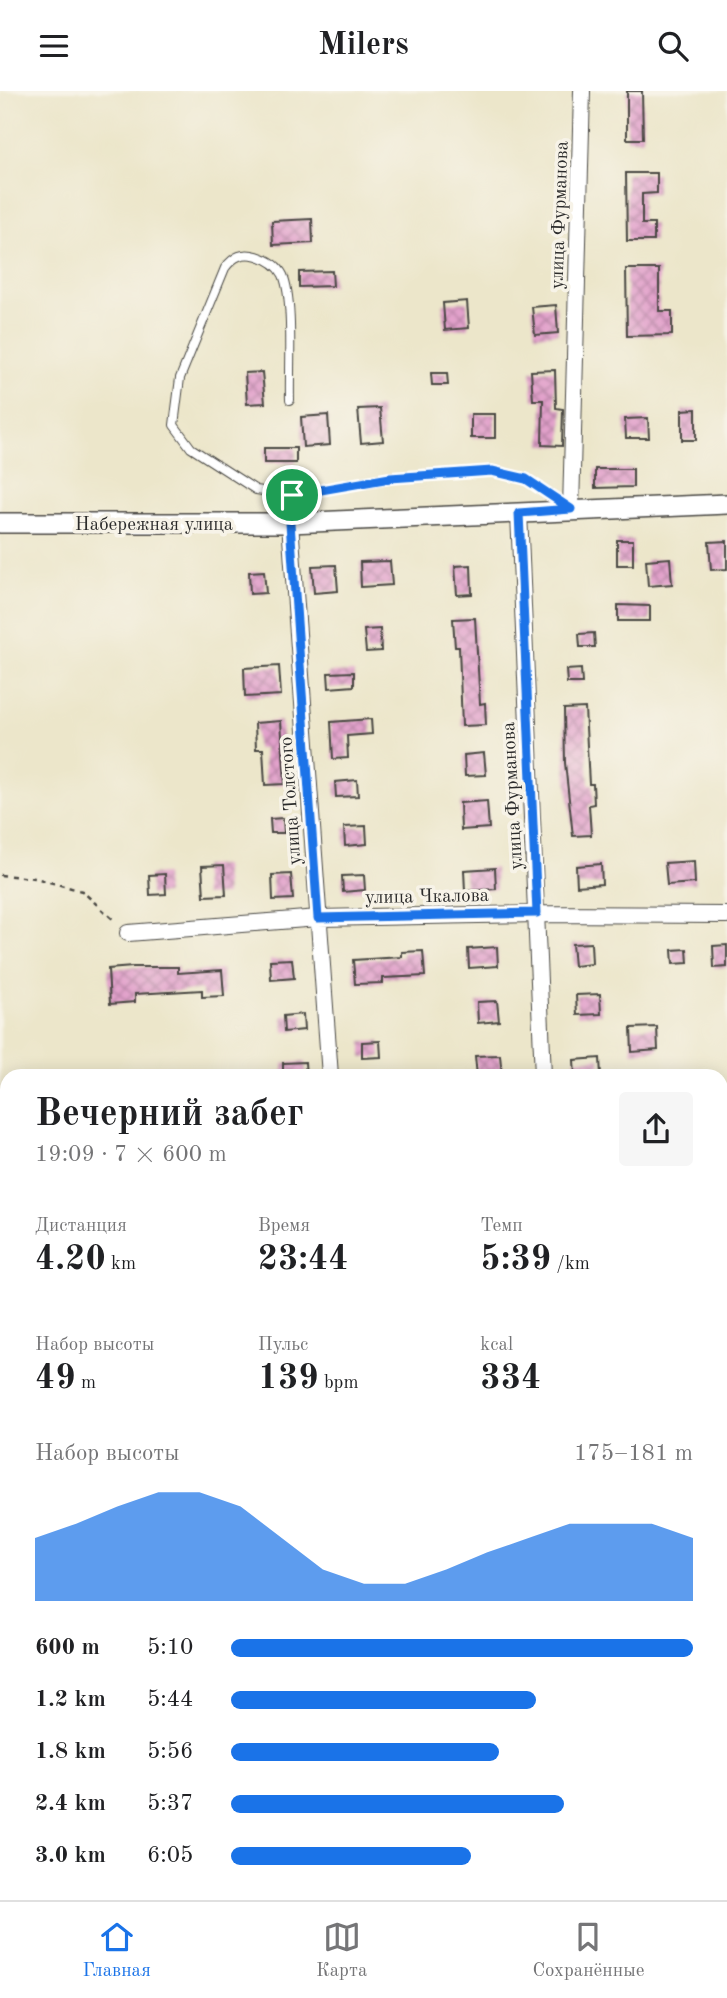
<!DOCTYPE html>
<html lang="ru">
<head>
<meta charset="utf-8">
<style>
  :root { --surface:#fff; --page:#f6f6f6; --text:#202124; --muted:#757577; --line:#e0e0e0; --accent:#1a73e8 }
  body { margin:0; font-family:"Old Standard TT",serif; background:var(--page); color:var(--text); height:100vh; display:flex; flex-direction:column; font-size:26px; white-space:nowrap }
  * { box-sizing:border-box; margin:0 }
  p { font-size:23px; color:var(--muted) }
  .icon { flex:none; width:38px; height:38px; fill:none; stroke:currentColor; stroke-width:2; stroke-linecap:round; stroke-linejoin:round }
  .map { position:relative; flex:1; overflow:hidden }
  .side { position:absolute; left:0px; top:978px; width:728px; height:831px; display:flex; flex-direction:column; background:var(--surface); border-radius:21px 21px 0 0; box-shadow:0 4px 18px #0003 }
  .side>* { flex:none }
  .pin { position:absolute; display:grid; place-items:center; width:60px; height:60px; color:#fff; margin:-30px; border:4px solid #fff; border-radius:50%; box-shadow:0 2px 7px #0007 }
  .round { display:grid; place-items:center; flex:none; width:74px; height:74px; border-radius:7px; background:var(--page) }
  .summary { display:flex; align-items:center; justify-content:space-between; height:119px; padding:0 35px }
  h1 { font-size:38px; font-weight:800; line-height:52px }
  .stats { display:grid; grid-template-columns:repeat(3,1fr); gap:10px; height:119px; padding:7px 35px }
  .stats div { display:grid; align-content:center }
  .stats b { font-size:35px; font-weight:800 }
  .stats small { font-size:19px; font-weight:400 }
  .stats p { font-size:19px }
  .chart { height:196px; padding:14px 35px }
  .chart p { display:flex; justify-content:space-between }
  .chart svg { width:100%; height:126px; margin-top:7px; fill:var(--accent); opacity:.7 }
  ul { padding:0 35px; list-style:none; font-size:23px }
  li { display:grid; grid-template-columns:112px 84px 1fr; align-items:center; height:52px }
  li i { height:18px; border-radius:9px; background:var(--accent) }
  header { display:flex; justify-content:space-between; align-items:center; height:91px; padding:0 35px; background:var(--surface); font-size:32px; font-weight:800 }
  .tab-bar { display:flex; justify-content:space-around; align-items:center; height:98px; border-top:2px solid var(--line); background:var(--surface); font-size:19px; color:var(--muted) }
  .tab-bar a { display:grid; justify-items:center; gap:4px }
  .tab-bar .on { color:var(--accent) }
  .map>svg:first-child { display:block }
  .lines { fill:none; stroke-linecap:round; stroke-linejoin:round }
  .river { stroke:#5ac7cf; stroke-width:28 }
  .building { fill:url(#building-cross-hatch) }
  .service-casing { stroke:#484743; stroke-width:10 }
  .minor-casing { stroke:#484743; stroke-width:18 }
  .tertiary-casing { stroke:#484743; stroke-width:22 }
  .path { stroke:#484743; stroke-width:2.5; stroke-dasharray:5 5; stroke-linecap:butt }
  .service { stroke:#fff; stroke-width:8 }
  .minor { stroke:#fff; stroke-width:16 }
  .tertiary { stroke:#fff; stroke-width:19 }
  .route-casing { stroke:#fff; stroke-width:14 }
  .route { stroke:#1a73e8; stroke-width:9 }
  .labels { text-anchor:middle; stroke-width:7; stroke-linejoin:round; paint-order:stroke }
  .street-label { font-size:19px; fill:#2b2b2b; stroke:#f7f3e8 }
</style>
</head>
<body>
<header><svg class="icon" aria-label="menu" viewBox="0 0 24 24"><path d="M4 6h16M4 12h16M4 18h16"/></svg>Milers<svg class="icon" aria-label="search" viewBox="0 0 24 24"><circle cx="10" cy="10" r="6"/><path d="M15 15l6 6"/></svg></header>
<div class="map">
<svg width="727" height="1809" viewBox="0 0 727 1809">
  <defs>
    <pattern id="building-cross-hatch" width="8" height="8" patternUnits="userSpaceOnUse" patternTransform="scale(1.75)"><rect width="8" height="8" fill="#e2a1cb"/><path d="M0 0l8 8M0 8l8-8" fill="none" stroke="#b783a5"/></pattern>
  </defs>
  <rect width="100%" height="100%" fill="#f7f3e8"/>
  <filter id="ink" filterUnits="userSpaceOnUse"><feTurbulence type="fractalNoise" baseFrequency=".0143" numOctaves="2"/><feDisplacementMap in="SourceGraphic" scale="14" xChannelSelector="R" yChannelSelector="G"/><feConvolveMatrix kernelMatrix="1 2 1 2 8 2 1 2 1" color-interpolation-filters="sRGB"/></filter>
  <filter id="wash" filterUnits="userSpaceOnUse"><feTurbulence type="fractalNoise" baseFrequency=".00686" numOctaves="4" result="noise"/><feDisplacementMap in="SourceGraphic" scale="28" xChannelSelector="R" yChannelSelector="G"/><feGaussianBlur stdDeviation="1.57" result="paint"/><feColorMatrix in="noise" values="0 0 0 0 0 0 0 0 0 0 0 0 0 0 0 0 0 1.4 0 .05"/><feComposite in="paint" operator="in"/></filter>
  <g filter="url(#wash)">
    <rect width="100%" height="100%" fill="#ece6ca"/>
    <g class="lines">
      <path class="river" d="M 721,1745 L 727,1738
        M 669,1809 L 674,1802"/>
    </g>
    <g id="blocks">
      <path class="building" d="M 627,0 L 642,0 L 643,48 L 627,48 Z
        M 626,82 L 657,82 L 657,102 L 642,103 L 642,133 L 654,133 L 654,150 L 627,150 Z
        M 312,128 L 313,152 L 273,154 L 272,130 Z
        M 626,178 L 659,178 L 659,220 L 672,220 L 672,244 L 627,245 Z
        M 332,180 L 333,195 L 299,196 L 299,181 Z
        M 467,210 L 469,237 L 445,239 L 443,212 Z
        M 556,214 L 558,242 L 535,244 L 532,216 Z
        M 555,279 L 556,317 L 563,318 L 562,355 L 542,354 L 543,309 L 533,309 L 531,280 Z
        M 262,281 L 265,312 L 247,313 L 245,282 Z
        M 431,282 L 447,282 L 448,294 L 432,294 Z
        M 380,317 L 383,350 L 361,352 L 358,318 Z
        M 696,318 L 696,349 L 682,349 L 682,319 Z
        M 471,323 L 495,323 L 495,347 L 471,347 Z
        M 328,324 L 330,354 L 303,356 L 301,326 Z
        M 648,327 L 649,347 L 626,347 L 625,328 Z
        M 264,357 L 296,357 L 296,372 L 264,372 Z
        M 595,378 L 633,378 L 633,396 L 595,397 Z
        M 617,449 L 633,449 L 633,474 L 617,474 Z
        M 727,450 L 727,478 L 711,479 L 709,451 Z
        M 670,467 L 672,493 L 648,495 L 646,469 Z
        M 390,470 L 392,494 L 361,496 L 360,471 Z
        M 336,474 L 338,500 L 314,502 L 312,475 Z
        M 471,474 L 472,503 L 457,504 L 455,475 Z
        M 264,480 L 266,502 L 250,503 L 249,481 Z
        M 618,514 L 650,515 L 650,530 L 618,530 Z
        M 475,527 L 480,613 L 485,612 L 486,634 L 462,635 L 459,556 L 455,556 L 453,528 Z
        M 380,538 L 381,560 L 366,561 L 364,539 Z
        M 594,542 L 595,556 L 580,556 L 579,543 Z
        M 279,575 L 281,604 L 245,606 L 244,577 Z
        M 581,578 L 582,592 L 567,592 L 566,579 Z
        M 354,581 L 354,595 L 329,597 L 328,582 Z
        M 585,617 L 589,693 L 593,693 L 594,713 L 589,714 L 591,744 L 573,745 L 565,672 L 564,618 Z
        M 371,628 L 372,643 L 347,645 L 348,667 L 333,668 L 331,631 Z
        M 281,630 L 285,693 L 265,694 L 263,658 L 256,658 L 255,632 Z
        M 484,662 L 486,684 L 465,685 L 464,664 Z
        M 357,689 L 358,705 L 336,706 L 335,691 Z
        M 487,710 L 489,737 L 461,739 L 460,712 Z
        M 283,727 L 284,742 L 271,742 L 270,728 Z
        M 366,735 L 367,753 L 345,755 L 344,736 Z
        M 694,770 L 695,792 L 667,794 L 665,772 Z
        M 601,773 L 602,793 L 577,795 L 576,775 Z
        M 224,774 L 226,804 L 204,805 L 202,775 Z
        M 495,777 L 496,798 L 465,800 L 464,779 Z
        M 165,783 L 166,803 L 150,804 L 149,784 Z
        M 291,783 L 293,808 L 273,809 L 272,784 Z
        M 364,784 L 365,799 L 343,801 L 342,785 Z
        M 591,852 L 592,873 L 574,875 L 572,853 Z
        M 727,854 L 727,876 L 714,877 L 713,855 Z
        M 497,856 L 498,875 L 469,877 L 468,858 Z
        M 687,858 L 688,872 L 673,873 L 672,859 Z
        M 423,860 L 425,885 L 383,887 L 383,892 L 355,893 L 353,869 L 402,866 L 402,861 Z
        M 292,868 L 294,887 L 271,889 L 270,869 Z
        M 133,876 L 178,876 L 178,882 L 222,879 L 224,905 L 202,906 L 202,899 L 135,903 L 135,911 L 110,913 L 108,878 Z
        M 600,903 L 601,923 L 577,924 L 576,904 Z
        M 497,910 L 499,930 L 478,932 L 477,911 Z
        M 303,923 L 304,939 L 284,941 L 283,925 Z
        M 657,936 L 658,959 L 632,961 L 631,937 Z
        M 380,950 L 381,966 L 362,967 L 362,951 Z
        M 500,964 L 502,985 L 477,985 L 475,965 Z
        M 600,967 L 601,985 L 575,985 L 574,969 Z
        M 305,971 L 306,985 L 283,985 L 283,972 Z"/>
    </g>
  </g>
  <g filter="url(#ink)">
    <use href="#blocks" fill-opacity="0" stroke="#484743" stroke-width="2"/>
    <g class="lines">
      <defs>
        <path id="service" d="M 290,309 C 289,278 294,210 283,184 C 278,174 267,168 257,165 C 243,161 234,165 225,177 L 180,287 L 174,334 L 191,357 L 256,399 L 292,404 L 390,387 L 492,380 L 526,388 L 569,416
          M 290,432 L 292,404
          M 398,1802 L 405,1809"/>
        <path id="minor" d="M 571,418 L 582,0
          M 519,422 L 543,985
          M 290,432 L 330,985
          M 128,842 L 318,827 L 537,823 L 727,824
          M 721,1297 L 727,1298
          M 0,1794 L 7,1793
          M 575,1802 L 575,1809
          M 348,1809 L 361,1802"/>
        <path id="tertiary" d="M 0,432 L 290,432 L 727,413"/>
      </defs>
      <use href="#service" class="service-casing"/>
      <use href="#minor" class="minor-casing"/>
      <use href="#tertiary" class="tertiary-casing"/>
      <path class="path" d="M 0,784 L 35,787 L 82,800 L 116,831
        M 721,1678 L 727,1671
        M 605,1809 L 615,1802"/>
      <use href="#service" class="service"/>
      <use href="#minor" class="minor"/>
      <use href="#tertiary" class="tertiary"/>
    </g>
  </g>
  <g class="lines" filter="url(#ink)">
    <defs>
      <path id="route" d="M 492,380 L 526,388 L 571,418 L 519,422 L 537,822 L 318,827 L 290,432 L 292,404 L 390,387 Z"/>
    </defs>
    <use href="#route" class="route-casing"/>
    <use href="#route" class="route"/>
  </g>
  <g class="labels">
    <g class="street-label">
      <text transform="translate(558 124) rotate(-88)" y="7">улица Фурманова</text>
      <text x="154" y="439">Набережная улица</text>
      <text transform="translate(511 705) rotate(-93)" y="7">улица Фурманова</text>
      <text transform="translate(289 710) rotate(-94)" y="7">улица Толстого</text>
      <text transform="translate(427 804) rotate(-1)" y="7">улица Чкалова</text>
    </g>
  </g>
</svg>
<div class="pin" style="left:292px;top:404px;background:#1e9e55"><svg class="icon" aria-label="arrive" viewBox="0 0 24 24"><path d="M6 21V4h12l-3 4 3 4H6"/></svg></div>
<section class="side">
<div class="summary"><div><h1>Вечерний забег</h1><p>19:09 · 7 × 600 m</p></div><a class="round"><svg class="icon" aria-label="share" viewBox="0 0 24 24"><path d="M12 15V3M7 8l5-5 5 5M5 13v7h14v-7"/></svg></a></div>
<div class="stats">
<div><p>Дистанция</p><b>4.20<small> km</small></b></div>
<div><p>Время</p><b>23:44</b></div>
<div><p>Темп</p><b>5:39<small> /km</small></b></div>
</div>
<div class="stats">
<div><p>Набор высоты</p><b>49<small> m</small></b></div>
<div><p>Пульс</p><b>139<small> bpm</small></b></div>
<div><p>kcal</p><b>334</b></div>
</div>
<div class="chart"><p><span>Набор высоты</span>175–181 m</p>
<svg viewBox="0 0 160 44" preserveAspectRatio="none"><path d="M0 44V22L10 17L20 11L30 6L40 6L50 11L60 22L70 33L80 38L90 38L100 33L110 27L120 22L130 17L140 17L150 17L160 22V44z"/></svg>
</div>
<ul>
<li><b>600 m</b>5:10<i style="width:100%"></i></li>
<li><b>1.2 km</b>5:44<i style="width:66%"></i></li>
<li><b>1.8 km</b>5:56<i style="width:58%"></i></li>
<li><b>2.4 km</b>5:37<i style="width:72%"></i></li>
<li><b>3.0 km</b>6:05<i style="width:52%"></i></li>
</ul>
</section>
</div>
<nav class="tab-bar">
<a class="on"><svg class="icon" aria-label="home" viewBox="0 0 24 24"><path d="M3 11l9-7 9 7M6 9v11h12V9"/></svg>Главная</a>
<a><svg class="icon" aria-label="map" viewBox="0 0 24 24"><path d="M3 6l6-2 6 2 6-2v14l-6 2-6-2-6 2zM9 4v14M15 6v14"/></svg>Карта</a>
<a><svg class="icon" aria-label="saved" viewBox="0 0 24 24"><path d="M7 4h10v16l-5-4-5 4z"/></svg>Сохранённые</a>
</nav>
</body>
</html>
